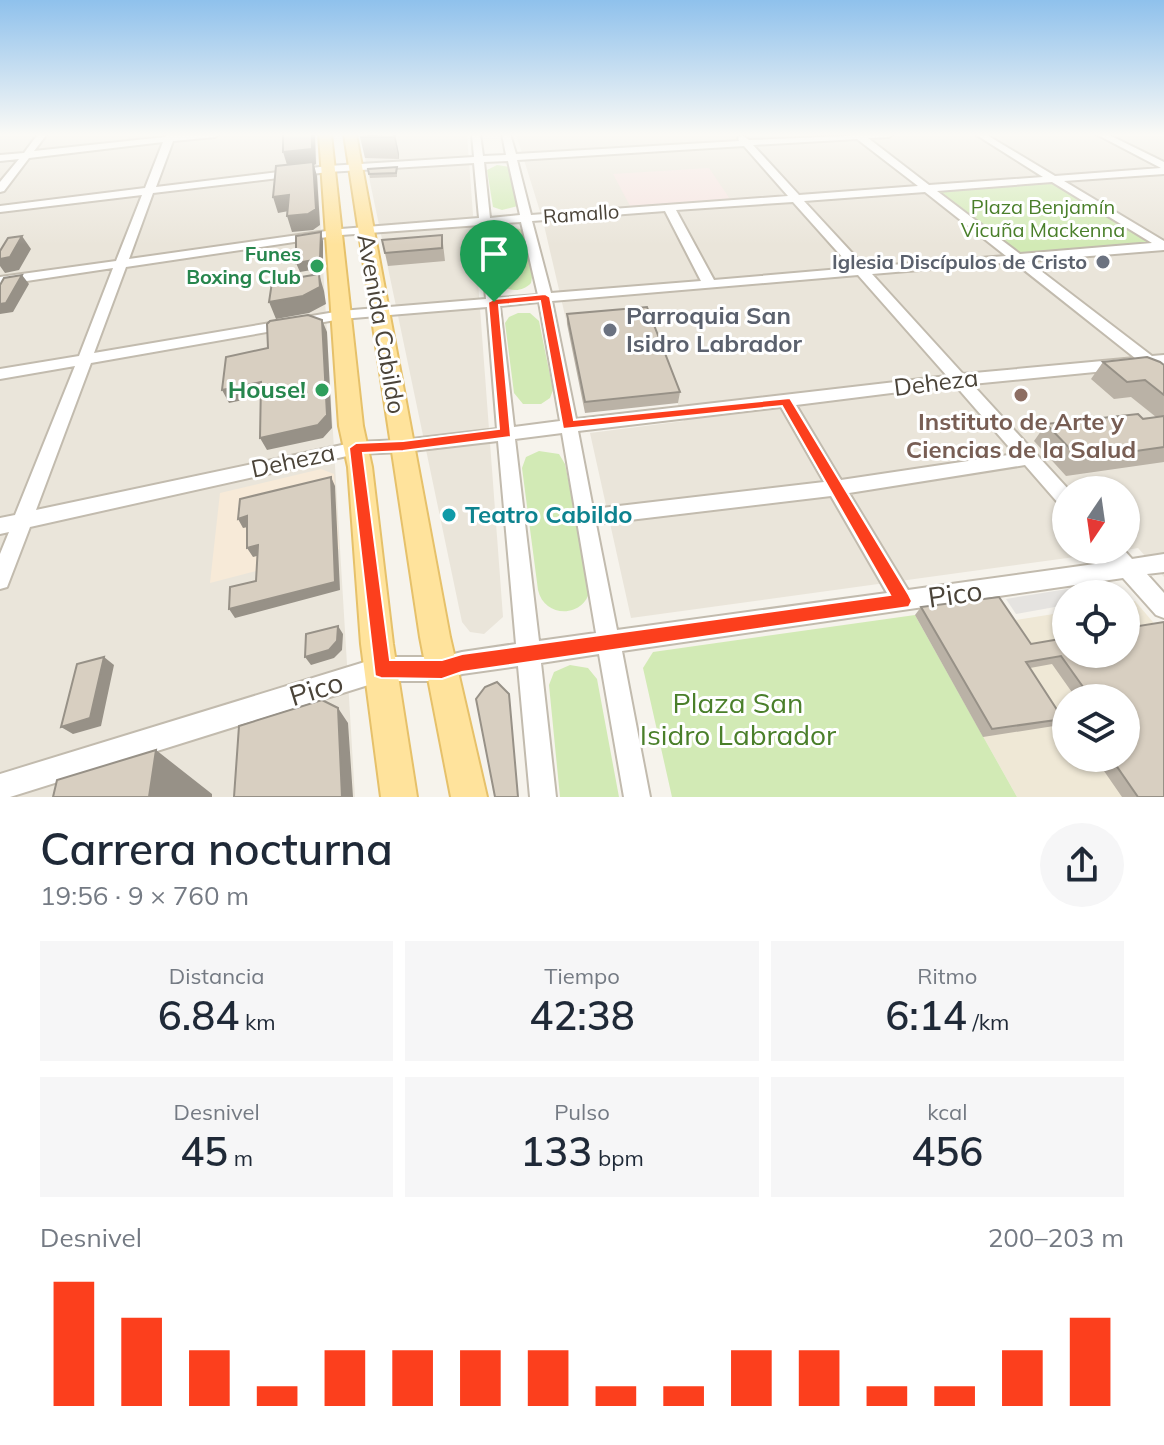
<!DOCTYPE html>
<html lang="es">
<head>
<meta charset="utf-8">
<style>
  :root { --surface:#fff; --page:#f6f6f7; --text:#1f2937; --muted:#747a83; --accent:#fc3f1d }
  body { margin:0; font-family:Mulish,sans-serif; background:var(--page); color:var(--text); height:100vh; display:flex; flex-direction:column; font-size:30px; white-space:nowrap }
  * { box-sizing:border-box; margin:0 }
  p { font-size:26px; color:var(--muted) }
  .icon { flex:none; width:44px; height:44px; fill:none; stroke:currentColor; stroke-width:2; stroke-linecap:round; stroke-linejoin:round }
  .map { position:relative; height:797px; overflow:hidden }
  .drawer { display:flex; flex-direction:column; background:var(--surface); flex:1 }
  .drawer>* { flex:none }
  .needle { width:52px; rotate:193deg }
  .fabs { position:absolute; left:1052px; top:476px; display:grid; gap:16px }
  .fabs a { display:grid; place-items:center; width:88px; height:88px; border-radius:50%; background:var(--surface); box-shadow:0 2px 6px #0004; font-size:40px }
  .pin { position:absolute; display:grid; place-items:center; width:68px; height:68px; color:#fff; margin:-82px -34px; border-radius:50% 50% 50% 0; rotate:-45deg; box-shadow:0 0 8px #0007 }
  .pin .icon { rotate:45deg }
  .round { display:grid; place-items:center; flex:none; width:84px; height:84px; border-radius:42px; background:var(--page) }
  .summary { display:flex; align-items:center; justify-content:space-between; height:136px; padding:0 40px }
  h1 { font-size:44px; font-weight:600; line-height:60px }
  .figures { display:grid; grid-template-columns:repeat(3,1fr); gap:12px; height:136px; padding:8px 40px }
  .figures div { display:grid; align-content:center; border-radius:0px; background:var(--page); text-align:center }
  .figures b { font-size:40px; font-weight:600 }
  .figures small { font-size:22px; font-weight:400 }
  .figures p { font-size:22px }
  .chart { height:224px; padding:16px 40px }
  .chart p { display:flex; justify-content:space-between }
  .chart svg { width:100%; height:144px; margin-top:8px; stroke:var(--accent); stroke-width:6 }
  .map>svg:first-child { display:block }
  .residential { fill:#eae5da }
  .commercial { fill:#f7ead8 }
  .education { fill:#efe8d6; fill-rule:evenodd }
  .medical { fill:#f6e3e0 }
  .green { fill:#d2eab5 }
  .parking { fill:#e5e3e0 }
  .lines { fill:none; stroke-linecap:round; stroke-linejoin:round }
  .minor-casing { stroke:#c2bbae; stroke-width:4 }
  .major-casing { stroke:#e6c16a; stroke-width:4 }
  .minor { fill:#fff; fill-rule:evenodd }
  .major { fill:#ffe39c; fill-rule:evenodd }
  .wall { fill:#bab2a6 }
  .shaded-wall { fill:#979187 }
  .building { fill:#d8cfc1; stroke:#979187; stroke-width:2 }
  .route { fill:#fc3f1d; stroke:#fff; stroke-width:2; fill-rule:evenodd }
  .worship-dot { fill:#6b7280; stroke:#fff; stroke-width:3 }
  .leisure-dot { fill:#2e9e5b; stroke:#fff; stroke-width:3 }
  .education-dot { fill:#8d6e63; stroke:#fff; stroke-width:3 }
  .culture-dot { fill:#0f9aa8; stroke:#fff; stroke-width:3 }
  .labels { text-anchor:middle; stroke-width:6; stroke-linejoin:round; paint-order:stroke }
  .far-park-label { font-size:20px; fill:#4a7f2a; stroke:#fff }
  .far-street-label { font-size:20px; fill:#4b4439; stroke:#fff }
  .far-leisure-label { font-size:20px; font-weight:bold; fill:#27864d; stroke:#fff; text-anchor:end }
  .far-worship-label { font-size:20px; font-weight:bold; fill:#5b616d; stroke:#fff; text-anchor:end }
  .worship-label { font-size:24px; font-weight:bold; fill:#5b616d; stroke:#fff; text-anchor:start }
  .street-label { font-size:24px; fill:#4b4439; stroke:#fff }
  .leisure-label { font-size:24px; font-weight:bold; fill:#27864d; stroke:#fff; text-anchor:end }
  .education-label { font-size:24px; font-weight:bold; fill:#785e54; stroke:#fff }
  .culture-label { font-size:24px; font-weight:bold; fill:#0d838f; stroke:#fff; text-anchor:start }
  .near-street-label { font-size:28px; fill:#4b4439; stroke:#fff }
  .near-park-label { font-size:28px; fill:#4a7f2a; stroke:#fff }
</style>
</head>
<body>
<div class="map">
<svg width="1164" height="797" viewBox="0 0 1164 797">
  <rect width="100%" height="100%" fill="#f6f3ec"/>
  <path class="residential" d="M 0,134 L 315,134 L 355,797 L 0,797 Z
    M 360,134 L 467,134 L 503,617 L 484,634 L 470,632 L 462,622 Z
    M 516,134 L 1164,134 L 1164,577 L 1138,548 L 1126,550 L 1126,490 L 1066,490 L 1066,550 L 1126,550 L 631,618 L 590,433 L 684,421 L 646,317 L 567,324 L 543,221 Z"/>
  <path class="commercial" d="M 321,469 L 334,474 L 339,549 L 210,583 L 220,493 Z"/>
  <path class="education" d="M 1135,601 L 1164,635 L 1164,797 L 1017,797 L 915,615 L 991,605 L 1003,622 L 1066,612 L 1066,654 L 1126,654 L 1126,603 ZM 1066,698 L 1126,698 L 1126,758 L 1066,758 Z"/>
  <path class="medical" d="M 709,168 L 730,199 L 630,206 L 613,174 Z"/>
  <path class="green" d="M 497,165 L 510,167 L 518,206 L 502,210 L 493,207 L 487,170 Z
    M 1051,182 L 1152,242 L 1020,254 L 934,190 Z
    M 507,227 L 520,229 L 524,233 L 533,272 L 531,283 C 523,292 510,292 501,285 L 496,234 Z
    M 518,313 L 530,313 L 539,321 L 553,390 L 550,398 L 541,404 L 523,404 L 514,393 L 505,323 L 509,317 Z
    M 539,451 L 559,454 L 565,464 L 590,585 C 590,617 545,621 538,590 L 522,468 L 526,457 Z
    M 915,615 L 1017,797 L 672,797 L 643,668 L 653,652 Z
    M 570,665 L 588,668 L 597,679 L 619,797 L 560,797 L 549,685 L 554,672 Z"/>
  <path class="parking" d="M 1092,585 L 1099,594 L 1066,594 L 1066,605 L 1016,614 L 1006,599 Z"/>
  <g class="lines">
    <defs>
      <path id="minor" d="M 38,134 L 47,134 L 34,151 L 165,137 L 167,134 L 219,134 L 215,137 L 173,141 L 156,187 L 328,166 L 474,157 L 472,134 L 480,134 L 483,156 L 506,155 L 502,134 L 510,134 L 516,154 L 739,141 L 738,138 L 742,135 L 749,140 L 893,134 L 889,137 L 868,138 L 929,185 L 1043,177 L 975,134 L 985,134 L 1055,176 L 1161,168 L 1096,134 L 1107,134 L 1164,162 L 1164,174 L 1064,181 L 1164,241 L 1164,250 L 1028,261 L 1152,356 L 1164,355 L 1164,378 L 1146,367 L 972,384 L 1069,490 L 1066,490 L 1066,506 L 1059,504 L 1025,465 L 849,493 L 908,590 L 1109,562 L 1101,550 L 1124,550 L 1132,559 L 1164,554 L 1164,572 L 1147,574 L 1164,593 L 1164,618 L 1156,615 L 1123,578 L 622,651 L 650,797 L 624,797 L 599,654 L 541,663 L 556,797 L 530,797 L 518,666 L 462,674 L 442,681 L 381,681 L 10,797 L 0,797 L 0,774 L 381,657 L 442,657 L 462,652 L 516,644 L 498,441 L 403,452 L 356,454 L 30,527 L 7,587 L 0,589 L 0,554 L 9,532 L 0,534 L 0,518 L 15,515 L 75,366 L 0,379 L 0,369 L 79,356 L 113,268 L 0,285 L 0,277 L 116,261 L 142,195 L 0,212 L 0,206 L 145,188 L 163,142 L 29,158 L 4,191 L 0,192 L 0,182 L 19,159 L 0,161 L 0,155 L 24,153 ZM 857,139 L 918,186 L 799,195 L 753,145 ZM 744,146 L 788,196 L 531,215 L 517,160 ZM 508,161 L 520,215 L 490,218 L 484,162 ZM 474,163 L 479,218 L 341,229 L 129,259 L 153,193 L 328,172 ZM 1052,182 L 1152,243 L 1020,254 L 937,191 ZM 925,192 L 1006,256 L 865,267 L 804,201 ZM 793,202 L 852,268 L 714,280 L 676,210 ZM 665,211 L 701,281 L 551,293 L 532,221 ZM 521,222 L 538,295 L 499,298 L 491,224 ZM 480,225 L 486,299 L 341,311 L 94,353 L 126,267 L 341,235 ZM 1014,262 L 1135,358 L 963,374 L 872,274 ZM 858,275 L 947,376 L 576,419 L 552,301 ZM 539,302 L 560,421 L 514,427 L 500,306 ZM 487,307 L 497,429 L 403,440 L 356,442 L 36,510 L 91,363 L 341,319 ZM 955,385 L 1015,454 L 841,480 L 796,405 ZM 781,407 L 824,482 L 593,509 L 578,431 ZM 562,433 L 596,633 L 539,641 L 515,439 ZM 831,496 L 887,593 L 617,630 L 596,524 Z"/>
      <path id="major" d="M 319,134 L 331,134 L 363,426 L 372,467 L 393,644 L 417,797 L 381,797 L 361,644 L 348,467 L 339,426 Z
        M 344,134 L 356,134 L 450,637 L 487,797 L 451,797 L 420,637 Z"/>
    </defs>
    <use href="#minor" class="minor-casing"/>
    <use href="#major" class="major-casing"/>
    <use href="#minor" class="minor"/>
    <use href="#major" class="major"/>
  </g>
  <path class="wall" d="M 395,134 L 399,154 L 399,159 L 365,158 L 360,137 Z
    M 397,167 L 397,177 L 370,178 L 368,169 Z
    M 442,235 L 445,261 L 388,266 L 382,240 Z
    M 567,314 L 680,392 L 678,403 L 585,413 L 567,324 Z
    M 1103,362 L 1164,365 L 1164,462 L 1066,476 L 1034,441 L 1046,424 L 1156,417 L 1131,397 L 1114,399 L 1091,379 Z
    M 921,607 L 1031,644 L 1164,622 L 1164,797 L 1122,797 L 1095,758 L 1126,758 L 1126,698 L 1076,698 L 1052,664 L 1030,668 L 1063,719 L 1054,726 L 983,737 L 915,615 Z"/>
  <path class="shaded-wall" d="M 312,134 L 315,134 L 316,164 L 314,165 L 317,176 L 320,225 L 313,230 L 292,232 L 287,216 L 308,214 L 288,168 L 283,152 Z
    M 395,134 L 399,154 L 399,159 L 394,137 Z
    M 289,195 L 294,210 L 278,213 L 273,197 Z
    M 321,232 L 323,241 L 323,268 L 300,272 L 296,263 Z
    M 22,236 L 31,249 L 19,270 L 5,273 L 0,266 L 0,259 Z
    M 319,274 L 324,291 L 326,304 L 309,313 L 276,319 L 269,302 Z
    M 22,275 L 29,284 L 13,312 L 0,314 L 0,304 Z
    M 322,320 L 327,332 L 332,428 L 323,438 L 267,450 L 260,438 Z
    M 261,382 L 267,395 L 229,403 L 222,390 Z
    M 331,477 L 335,486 L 340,590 L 235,618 L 229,609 L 335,582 Z
    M 247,516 L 253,526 L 243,528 L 238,519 Z
    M 258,545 L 264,554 L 253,557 L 247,548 Z
    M 338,626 L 343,634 L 342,650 L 334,658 L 311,665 L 305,657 Z
    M 104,657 L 114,665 L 101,726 L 73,734 L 61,727 Z
    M 338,708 L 348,723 L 353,797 L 342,797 Z
    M 156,750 L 212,794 L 212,797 L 149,797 Z"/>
  <path class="building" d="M 283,134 L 312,134 L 312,149 L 283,152 Z
    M 384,134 L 395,134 L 394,137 L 360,137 Z
    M 313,162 L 316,209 L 308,214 L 287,216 L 289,195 L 273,197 L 276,166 Z
    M 397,167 L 396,173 L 369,174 L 368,169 Z
    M 321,232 L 320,259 L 296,263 L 296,236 Z
    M 442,235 L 442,248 L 385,253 L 382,240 Z
    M 22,236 L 10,257 L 0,259 L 0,251 L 8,238 Z
    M 319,274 L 320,287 L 303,296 L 269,302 L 272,282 Z
    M 22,275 L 6,303 L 0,304 L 0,285 L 4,278 Z
    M 647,307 L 680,392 L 585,402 L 567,314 Z
    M 308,315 L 322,320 L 327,415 L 318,425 L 260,438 L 261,382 L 222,390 L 226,357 L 268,348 L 267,324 L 270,321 Z
    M 1147,357 L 1160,362 L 1164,365 L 1164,395 L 1145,380 L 1127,382 L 1103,362 Z
    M 1138,414 L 1143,419 L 1164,416 L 1164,447 L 1080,459 L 1046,424 Z
    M 331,477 L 335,582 L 229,609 L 230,587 L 256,581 L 258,545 L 247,548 L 247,516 L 238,519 L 240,499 Z
    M 999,597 L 1031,644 L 1066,638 L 1066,654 L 1126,654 L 1126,628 L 1164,622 L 1164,797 L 1138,797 L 1111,758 L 1126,758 L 1126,698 L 1091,698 L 1061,656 L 1026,662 L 1063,719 L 992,729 L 921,607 Z
    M 338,626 L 337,641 L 329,650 L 305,657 L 306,634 Z
    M 104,657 L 90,718 L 61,727 L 77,664 Z
    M 497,682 L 509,694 L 518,797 L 495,797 L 476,699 L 485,687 Z
    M 322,700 L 338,708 L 342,797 L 234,797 L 239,726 Z
    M 156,750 L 149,797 L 53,797 L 57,780 Z"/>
  <linearGradient id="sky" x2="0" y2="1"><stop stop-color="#8fc1ec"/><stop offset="0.55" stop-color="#fbfaf6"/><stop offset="1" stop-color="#fbfaf6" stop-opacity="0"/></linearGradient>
  <rect width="1164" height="245" fill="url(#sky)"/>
  <path class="route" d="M 545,294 L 550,297 L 574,420 L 790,398 L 909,595 L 912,601 L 909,607 L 462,672 L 442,679 L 381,678 L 375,676 L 349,448 L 356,443 L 403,441 L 499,429 L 488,302 L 494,299 ZM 540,301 L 563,429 L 782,406 L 890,595 L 462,654 L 442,660 L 390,660 L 363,453 L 403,451 L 511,437 L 499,305 Z"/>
  <g class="worship-dot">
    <circle cx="1103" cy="262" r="8"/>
    <circle cx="610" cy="330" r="8"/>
  </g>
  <g class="leisure-dot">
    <circle cx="317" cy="266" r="8"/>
    <circle cx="322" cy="390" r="8"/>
  </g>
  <circle class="education-dot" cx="1021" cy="395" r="8"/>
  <circle class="culture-dot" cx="449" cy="515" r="8"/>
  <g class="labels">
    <g class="far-park-label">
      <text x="1043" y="214">Plaza Benjamín<tspan x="1043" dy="23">Vicuña Mackenna</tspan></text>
    </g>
    <g class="far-street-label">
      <text transform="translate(581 214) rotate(-4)" y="7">Ramallo</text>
    </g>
    <g class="far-leisure-label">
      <text x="301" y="261">Funes<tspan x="301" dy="23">Boxing Club</tspan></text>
    </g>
    <g class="far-worship-label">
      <text x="1087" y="269">Iglesia Discípulos de Cristo</text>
    </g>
    <g class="worship-label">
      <text x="626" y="324">Parroquia San<tspan x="626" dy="28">Isidro Labrador</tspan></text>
    </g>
    <g class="street-label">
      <text transform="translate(381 324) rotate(80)" y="8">Avenida Cabildo</text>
      <text transform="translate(936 383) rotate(-7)" y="8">Deheza</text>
      <text transform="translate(293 461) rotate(-12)" y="8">Deheza</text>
    </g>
    <g class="leisure-label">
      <text x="306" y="398">House!</text>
    </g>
    <g class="education-label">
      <text x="1021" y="430">Instituto de Arte y<tspan x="1021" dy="28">Ciencias de la Salud</tspan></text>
    </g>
    <g class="culture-label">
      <text x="465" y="523">Teatro Cabildo</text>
    </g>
    <g class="near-street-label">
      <text transform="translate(955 594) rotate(-8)" y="10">Pico</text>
      <text transform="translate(316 689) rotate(-17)" y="10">Pico</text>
    </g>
    <g class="near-park-label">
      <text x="738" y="713">Plaza San<tspan x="738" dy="32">Isidro Labrador</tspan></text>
    </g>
  </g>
</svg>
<div class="fabs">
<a><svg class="needle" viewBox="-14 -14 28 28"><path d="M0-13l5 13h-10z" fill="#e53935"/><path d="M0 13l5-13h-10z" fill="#747a83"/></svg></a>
<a><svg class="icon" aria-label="locate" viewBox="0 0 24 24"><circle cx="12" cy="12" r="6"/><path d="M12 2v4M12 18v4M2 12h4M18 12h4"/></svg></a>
<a><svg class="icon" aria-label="layers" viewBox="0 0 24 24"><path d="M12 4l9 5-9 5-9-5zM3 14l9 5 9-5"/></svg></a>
</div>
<div class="pin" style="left:494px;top:302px;background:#1e9e55"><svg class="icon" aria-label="arrive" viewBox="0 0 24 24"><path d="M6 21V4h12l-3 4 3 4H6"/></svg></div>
</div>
<section class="drawer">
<div class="summary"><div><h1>Carrera nocturna</h1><p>19:56 · 9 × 760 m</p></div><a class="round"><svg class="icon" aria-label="share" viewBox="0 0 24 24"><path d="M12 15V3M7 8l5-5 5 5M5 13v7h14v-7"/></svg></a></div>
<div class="figures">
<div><p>Distancia</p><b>6.84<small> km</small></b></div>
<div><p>Tiempo</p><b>42:38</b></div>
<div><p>Ritmo</p><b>6:14<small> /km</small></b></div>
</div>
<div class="figures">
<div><p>Desnivel</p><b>45<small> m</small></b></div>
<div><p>Pulso</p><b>133<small> bpm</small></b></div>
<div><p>kcal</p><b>456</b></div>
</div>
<div class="chart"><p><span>Desnivel</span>200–203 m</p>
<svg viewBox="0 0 160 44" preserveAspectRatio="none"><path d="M5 44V6M15 44V17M25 44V27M35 44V38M45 44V27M55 44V27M65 44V27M75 44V27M85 44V38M95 44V38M105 44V27M115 44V27M125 44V38M135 44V38M145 44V27M155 44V17"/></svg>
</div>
</section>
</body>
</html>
